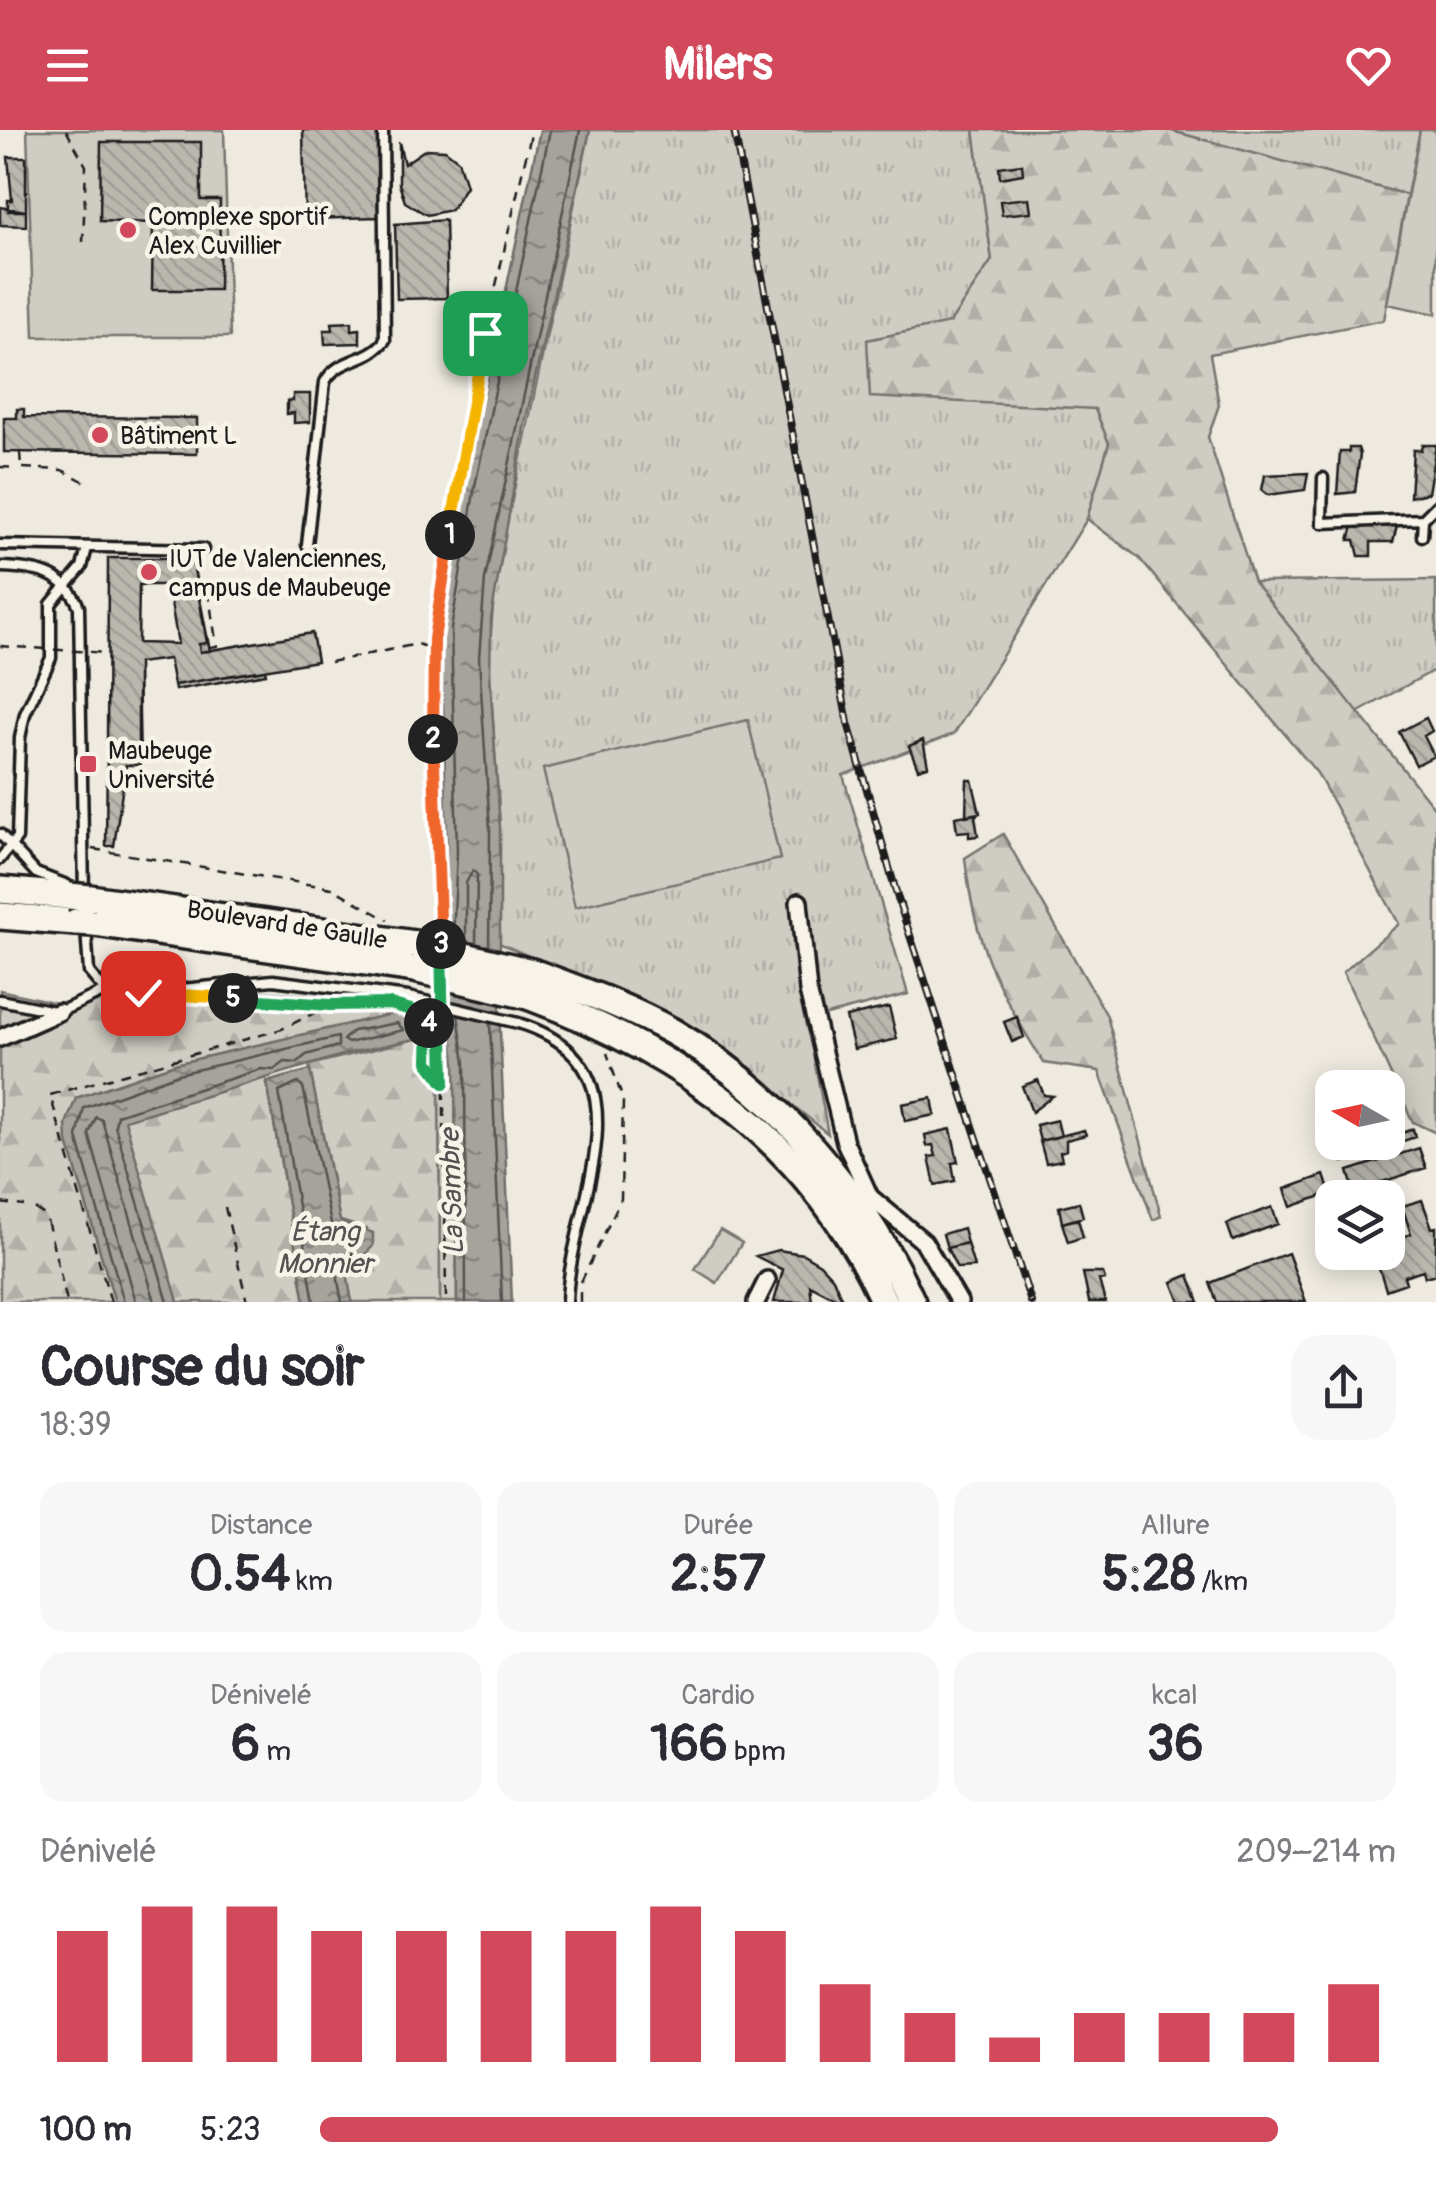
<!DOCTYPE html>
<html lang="fr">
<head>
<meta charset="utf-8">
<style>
  :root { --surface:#fff; --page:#f7f7f7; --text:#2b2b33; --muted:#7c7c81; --accent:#d1495b }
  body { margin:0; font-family:Pangolin,sans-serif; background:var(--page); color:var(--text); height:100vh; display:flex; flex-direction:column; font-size:38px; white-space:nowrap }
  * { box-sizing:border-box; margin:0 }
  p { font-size:32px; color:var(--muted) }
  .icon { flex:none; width:55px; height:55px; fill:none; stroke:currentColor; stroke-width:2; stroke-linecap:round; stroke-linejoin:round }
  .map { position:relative; height:1172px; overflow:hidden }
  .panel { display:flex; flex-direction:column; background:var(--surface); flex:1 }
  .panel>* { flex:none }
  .needle { width:65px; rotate:279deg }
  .controls { position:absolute; left:1315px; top:940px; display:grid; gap:20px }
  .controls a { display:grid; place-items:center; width:90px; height:90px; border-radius:20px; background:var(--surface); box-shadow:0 5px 25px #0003; font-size:50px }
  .pin { position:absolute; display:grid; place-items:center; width:85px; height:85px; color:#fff; margin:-42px; border-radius:20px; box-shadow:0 5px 15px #0006 }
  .km { position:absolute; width:50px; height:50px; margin:-25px; border-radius:50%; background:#222; color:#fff; font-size:28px; line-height:50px; text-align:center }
  .round { display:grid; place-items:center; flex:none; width:105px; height:105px; border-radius:30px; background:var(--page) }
  .headline { display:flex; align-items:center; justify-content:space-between; height:170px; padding:0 40px }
  h1 { font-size:55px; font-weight:700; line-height:75px }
  .figures { display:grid; grid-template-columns:repeat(3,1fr); gap:15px; height:170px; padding:10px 40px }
  .figures div { display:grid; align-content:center; border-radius:25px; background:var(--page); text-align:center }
  .figures b { font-size:50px; font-weight:700 }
  .figures small { font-size:28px; font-weight:400 }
  .figures p { font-size:28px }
  .chart { height:280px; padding:20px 40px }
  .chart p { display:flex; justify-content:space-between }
  .chart svg { width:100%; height:180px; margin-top:10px; stroke:var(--accent); stroke-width:6 }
  ul { padding:0 40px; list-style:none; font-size:32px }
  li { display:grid; grid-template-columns:160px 120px 1fr; align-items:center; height:75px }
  li i { height:25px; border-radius:12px; background:var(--accent) }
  header { display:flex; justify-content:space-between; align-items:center; height:130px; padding:0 40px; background:var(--accent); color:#fff; font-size:45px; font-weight:700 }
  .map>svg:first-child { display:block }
  .grass { fill:url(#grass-tufts); stroke:#767470; stroke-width:2.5 }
  .forest { fill:url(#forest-firs); stroke:#767470; stroke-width:2.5 }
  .garden { fill:#cfccc3; stroke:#767470; stroke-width:2.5 }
  .water { fill:url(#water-ripples); stroke:#6f6d69; stroke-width:2.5 }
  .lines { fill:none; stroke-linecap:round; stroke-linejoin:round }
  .shore { stroke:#535250; stroke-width:2.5 }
  .building { fill:url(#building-back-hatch); stroke:#1c1c1c; stroke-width:2.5; fill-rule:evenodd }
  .lane-casing { stroke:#1c1c1c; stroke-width:15 }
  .street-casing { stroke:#1c1c1c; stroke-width:22 }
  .primary-casing { stroke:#1c1c1c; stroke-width:32 }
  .path { stroke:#1c1c1c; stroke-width:2.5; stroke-dasharray:10 8; stroke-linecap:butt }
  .lane { stroke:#f7f3e8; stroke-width:8 }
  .street { stroke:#f7f3e8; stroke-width:15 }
  .primary { stroke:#f7f3e8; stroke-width:25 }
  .rail-casing { stroke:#1c1c1c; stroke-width:8 }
  .rail { stroke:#f7f3e8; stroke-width:4; stroke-dasharray:11; stroke-linecap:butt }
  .lane-bridge-casing { stroke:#1c1c1c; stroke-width:15; stroke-linecap:butt }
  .primary-bridge-casing { stroke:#1c1c1c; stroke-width:32; stroke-linecap:butt }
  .path-bridge { stroke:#1c1c1c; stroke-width:2.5; stroke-dasharray:10 8; stroke-linecap:butt }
  .lane-bridge { stroke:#f7f3e8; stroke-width:8 }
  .primary-bridge { stroke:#f7f3e8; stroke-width:25 }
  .split-1-casing { stroke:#fff; stroke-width:20 }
  .split-2-casing { stroke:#fff; stroke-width:20 }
  .split-3-casing { stroke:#fff; stroke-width:20 }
  .split-4-casing { stroke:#fff; stroke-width:20 }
  .split-5-casing { stroke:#fff; stroke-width:20 }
  .split-6-casing { stroke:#fff; stroke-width:20 }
  .split-1 { stroke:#f5b400; stroke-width:12 }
  .split-2 { stroke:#f0652b; stroke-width:12 }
  .split-3 { stroke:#f0652b; stroke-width:12 }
  .split-4 { stroke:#22a559; stroke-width:12 }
  .split-5 { stroke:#22a559; stroke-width:12 }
  .split-6 { stroke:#f5b400; stroke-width:12 }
  .poi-dot { fill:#d1495b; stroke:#f7f3e8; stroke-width:4 }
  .labels { text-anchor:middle; stroke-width:9; stroke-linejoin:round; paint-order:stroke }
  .poi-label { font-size:25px; fill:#1c1c1c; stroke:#f7f3e8; text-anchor:start }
  .street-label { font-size:25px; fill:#1c1c1c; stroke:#f7f3e8 }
  .water-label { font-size:28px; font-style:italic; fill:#535250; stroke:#f7f3e8 }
</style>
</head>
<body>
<header><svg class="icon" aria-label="menu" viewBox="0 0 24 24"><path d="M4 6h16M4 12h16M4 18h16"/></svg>Milers<svg class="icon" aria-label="heart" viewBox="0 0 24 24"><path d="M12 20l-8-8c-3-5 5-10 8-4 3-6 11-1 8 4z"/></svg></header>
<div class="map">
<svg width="1436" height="1172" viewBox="0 0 1436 1172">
  <defs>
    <pattern id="grass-tufts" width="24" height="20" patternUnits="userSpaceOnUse" patternTransform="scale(2.5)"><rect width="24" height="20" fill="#cfccc3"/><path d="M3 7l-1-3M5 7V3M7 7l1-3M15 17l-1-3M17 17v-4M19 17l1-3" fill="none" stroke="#b1afa7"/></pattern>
    <pattern id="forest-firs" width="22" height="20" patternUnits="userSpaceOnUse" patternTransform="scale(2.5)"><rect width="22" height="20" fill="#cfccc3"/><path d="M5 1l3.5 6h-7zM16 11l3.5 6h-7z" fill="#b1afa7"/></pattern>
    <pattern id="water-ripples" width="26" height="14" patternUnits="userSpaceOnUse" patternTransform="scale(2.5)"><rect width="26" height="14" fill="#a6a39d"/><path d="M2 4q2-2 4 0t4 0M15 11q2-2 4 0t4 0" fill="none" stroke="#86847f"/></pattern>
    <pattern id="building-back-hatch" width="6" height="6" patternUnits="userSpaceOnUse" patternTransform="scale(2.5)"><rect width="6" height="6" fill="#bab7af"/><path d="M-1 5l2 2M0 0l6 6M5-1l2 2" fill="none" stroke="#9f9d96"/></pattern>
  </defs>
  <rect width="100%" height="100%" fill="#eeeae0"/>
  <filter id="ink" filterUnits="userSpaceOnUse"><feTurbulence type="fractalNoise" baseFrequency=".01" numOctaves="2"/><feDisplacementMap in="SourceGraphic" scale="20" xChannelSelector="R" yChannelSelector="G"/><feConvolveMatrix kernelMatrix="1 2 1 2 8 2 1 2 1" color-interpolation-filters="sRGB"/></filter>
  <g filter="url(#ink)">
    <path class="grass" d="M 590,0 L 974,0 L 992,130 L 950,193 L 867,210 L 1095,279 L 1109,313 L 1087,389 L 954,604 L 843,645 L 908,864 L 807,890 L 828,1004 L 703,902 L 499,813 L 500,698 L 489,528 L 495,450 Z
      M 1168,0 L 1420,0 L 1407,65 Z
      M 1436,450 L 1436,539 L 1357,583 L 1254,452 Z
      M 448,878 L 455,934 L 457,1172 L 440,1172 L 439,951 L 434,889 Z"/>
    <path class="forest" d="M 974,0 L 1168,0 L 1407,65 L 1384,190 L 1210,224 L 1219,275 L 1208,307 L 1254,452 L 1436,680 L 1436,1003 L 1413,992 L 1343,842 L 1399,794 L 1317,643 L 1139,428 L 1087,389 L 1109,313 L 1095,279 L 870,267 L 867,210 L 950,193 L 992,130 Z
      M 1003,704 L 1107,886 L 1161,1086 L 1153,1090 L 1099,941 L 1044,933 C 998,861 974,814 965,728 Z
      M 215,858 L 384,870 L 434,889 L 439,951 L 440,1172 L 352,1172 L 346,1141 L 367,1099 L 340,1091 L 309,935 L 415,909 L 409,884 L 396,883 L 175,934 L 76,968 L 67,1009 L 115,1172 L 0,1172 L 0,860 L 57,873 Z
      M 266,948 L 305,1172 L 178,1172 L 124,990 Z"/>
    <path class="garden" d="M 27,0 L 224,0 L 230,207 L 34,207 Z
      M 1420,0 L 1436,0 L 1436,184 L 1387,174 Z
      M 748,590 L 780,729 L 575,777 L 543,639 Z
      M 720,1100 L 742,1113 L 717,1153 L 695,1139 Z"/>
    <path class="water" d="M 540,0 L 590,0 L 524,298 L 491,488 L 490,547 L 500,698 L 500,901 L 512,1172 L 457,1172 L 455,934 L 443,804 L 447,720 L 441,499 L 465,354 Z
      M 396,883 L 409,884 L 418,895 L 415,909 L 349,923 L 125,990 L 178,1172 L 115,1172 L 67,1009 L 66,994 L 76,968 L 175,934 Z
      M 310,940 L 340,1091 L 373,1103 L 373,1116 C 348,1145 342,1119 352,1172 L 305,1172 L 267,952 Z"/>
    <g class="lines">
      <path class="shore" d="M 453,808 L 457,721 L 451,499 L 475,356 L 550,0
        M 466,811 L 466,753 L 473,740 L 477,745 L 476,813
        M 489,816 L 490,699 L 479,528 L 485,449 L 580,0
        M 458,885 L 465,933 L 466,1172
        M 397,893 L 404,900 L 348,913 L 343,910 L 353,901 Z
        M 490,893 L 502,1172
        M 124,1172 L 77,1007 L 84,978 L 178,944 L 338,907 L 338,916 L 306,925 L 297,933 L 285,932 L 274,940 L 261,939 L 117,985 L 115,996 L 168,1172
        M 136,1172 L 89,1004 L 96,987 L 102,990 L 155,1172
        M 314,1172 L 279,962 L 298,953 L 303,957 L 331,1094 L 339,1104 L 358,1111 C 334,1139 334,1131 342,1172"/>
    </g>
    <path class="building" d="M 303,0 L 378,0 L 381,114 L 380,87 L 305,89 Z
      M 101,12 L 201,12 L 201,70 L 220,70 L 219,160 L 152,160 L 153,93 L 100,91 Z
      M 399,12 L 404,34 L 426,19 L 445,20 L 458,30 L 466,56 L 451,80 L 427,85 L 405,72 L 399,54 Z
      M 8,27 L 26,27 L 26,81 L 8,81 L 8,70 L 12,70 Z
      M 1022,34 L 1023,44 L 1000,48 L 999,37 Z
      M 1029,68 L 1031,82 L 1002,85 L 1000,71 Z
      M 0,77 L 26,81 L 26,96 L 0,95 Z
      M 445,90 L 447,168 L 397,169 L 395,94 Z
      M 352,192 L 352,200 L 360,199 L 360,213 L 325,214 L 324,200 L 333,200 L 332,193 Z
      M 293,264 L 310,264 L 310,292 L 294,293 L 294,283 L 287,284 L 287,271 L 293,271 Z
      M 17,279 L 24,279 L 24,287 L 197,288 L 197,324 L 4,322 L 4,288 L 17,288 Z
      M 1422,315 L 1436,315 L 1428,363 L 1410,367 L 1413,320 L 1421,320 Z
      M 1349,318 L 1358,318 L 1360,324 L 1355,362 L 1337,364 L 1340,322 L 1349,322 Z
      M 1308,343 L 1305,360 L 1268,365 L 1262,360 L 1265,345 Z
      M 1397,395 L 1393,412 L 1371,412 L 1371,426 L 1359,426 L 1355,410 L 1349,410 L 1353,396 Z
      M 108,428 L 192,428 L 207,513 L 199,514 L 200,522 L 312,503 L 317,531 L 174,555 L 169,529 L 138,533 L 138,618 L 107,618 ZM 139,455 L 168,455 L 178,514 L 138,513 Z
      M 192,428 L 210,521 L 200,522 L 199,514 L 207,513 Z
      M 138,533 L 140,635 L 126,635 L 114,716 L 106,716 L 107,618 L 138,618 Z
      M 265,540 L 266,544 L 175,560 L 174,555 Z
      M 1426,588 L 1432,601 L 1424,606 L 1434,626 L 1416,635 L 1399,602 Z
      M 923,610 L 928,636 L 918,639 L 909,616 Z
      M 967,650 L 972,650 L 980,683 L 966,686 Z
      M 980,683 L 975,686 L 978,706 L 969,707 L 969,701 L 957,702 L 955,687 Z
      M 889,877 L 897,909 L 854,919 L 846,887 Z
      M 1017,887 L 1024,907 L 1012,912 L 1004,892 Z
      M 1038,950 L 1044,965 L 1053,966 L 1032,982 L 1022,956 Z
      M 932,968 L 935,985 L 905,991 L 902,974 Z
      M 1057,990 L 1061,1006 L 1040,1011 L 1036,995 Z
      M 951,999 L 958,1032 L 952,1033 L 955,1051 L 935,1055 L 929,1027 L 936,1026 L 933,1015 L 927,1016 L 925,1005 Z
      M 1413,999 L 1415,1007 L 1344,1032 L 1342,1025 L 1388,1012 L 1388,1008 Z
      M 1084,1000 L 1086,1005 L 1066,1010 L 1066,1020 L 1060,1022 L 1062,1030 L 1046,1033 L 1040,1011 Z
      M 1419,1018 L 1426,1038 L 1354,1061 L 1348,1041 Z
      M 1324,1045 L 1330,1063 L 1291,1077 L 1285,1059 Z
      M 1422,1070 L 1432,1098 L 1436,1097 L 1436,1144 L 1425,1147 L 1423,1140 L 1410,1144 L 1404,1146 L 1406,1153 L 1386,1160 L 1374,1122 L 1388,1122 L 1388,1095 L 1392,1110 L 1411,1104 L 1402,1076 Z
      M 1079,1072 L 1083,1087 L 1062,1093 L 1059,1077 Z
      M 1272,1077 L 1278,1094 L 1233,1111 L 1227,1094 Z
      M 1078,1089 L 1083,1107 L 1068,1112 L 1062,1093 Z
      M 963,1098 L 967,1113 L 947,1118 L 943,1104 Z
      M 967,1113 L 974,1137 L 957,1138 L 947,1118 Z
      M 778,1120 L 803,1124 L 820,1134 L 833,1148 L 843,1172 L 810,1155 L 812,1172 L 774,1172 L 783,1140 L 756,1126 Z
      M 1288,1123 L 1306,1172 L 1217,1172 L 1210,1153 Z
      M 1083,1143 L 1103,1143 L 1105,1149 L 1099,1150 L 1105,1172 L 1089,1172 Z
      M 1189,1145 L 1194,1158 L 1199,1172 L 1180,1172 L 1172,1152 Z"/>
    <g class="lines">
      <defs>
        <path id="lane" d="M 1323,348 L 1322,393 L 1423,389 L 1436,376
          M 1422,406 L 1423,389
          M 0,415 L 203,419
          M 307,415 L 325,252 C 337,228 369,232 385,210 L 383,0
          M 0,437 C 35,438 65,442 79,477 L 84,764
          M 0,704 L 36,743 L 67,755
          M 0,729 L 17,708 L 20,608 L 25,584 L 51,528 L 51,474 L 82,437 L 87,418
          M 86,798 L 89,842 L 105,861 L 143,863 L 273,850 L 408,867
          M 0,870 L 59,882 L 105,861
          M 518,893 C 659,936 569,1074 567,1172"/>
        <path id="street" d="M 799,772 L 808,861 L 845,1012 L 870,1067 L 924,1112 L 959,1172
          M 0,908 L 59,882
          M 756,1172 L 767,1150"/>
        <path id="primary" d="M 0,760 L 69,766
          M 90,768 L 415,814
          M 0,786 L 76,792
          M 94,793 L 414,839
          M 532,842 C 580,860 629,877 673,902 C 776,962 863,1063 912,1172
          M 528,866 C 684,924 814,1016 884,1172"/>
      </defs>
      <use href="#lane" class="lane-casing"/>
      <use href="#street" class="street-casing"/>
      <use href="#primary" class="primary-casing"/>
      <path class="path" d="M 66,0 L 86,36 L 83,112
        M 20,322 L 21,338 L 62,340 L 87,353
        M 0,337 L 18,338
        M 208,461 L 217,516 L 210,517
        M 330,532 L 418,514 L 431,519
        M 92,719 L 332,758 L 388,790
        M 441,799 L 434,509 L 485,203 L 532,0
        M 210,868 L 367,874
        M 409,879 L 428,887 L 427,932 L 442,952
        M 443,887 L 446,1172
        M 0,1073 L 24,1076
        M 225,1077 L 247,1172
        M 35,1079 L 46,1086 L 67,1172
        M 581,1152 L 621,1069 L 623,970 L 607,923
        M 111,1172 L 50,965 L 282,899 L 330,875
        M 580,1172 L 580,1160"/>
      <use href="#lane" class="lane"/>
      <use href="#street" class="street"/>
      <use href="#primary" class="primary"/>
      <defs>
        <path id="rail" d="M 734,0 L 848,593 L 898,769 L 1031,1172"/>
      </defs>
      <use href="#rail" class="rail-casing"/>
      <use href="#rail" class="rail"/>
      <defs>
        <path id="lane-bridge" d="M 408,867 L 518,893"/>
        <path id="primary-bridge" d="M 69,766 L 90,768
          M 76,792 L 94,793
          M 415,814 L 532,842
          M 414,839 L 528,866"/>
      </defs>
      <use href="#lane-bridge" class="lane-bridge-casing"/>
      <use href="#primary-bridge" class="primary-bridge-casing"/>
      <path class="path-bridge" d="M 0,516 L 107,523"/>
      <use href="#lane-bridge" class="lane-bridge"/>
      <use href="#primary-bridge" class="primary-bridge"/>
    </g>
  </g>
  <g class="lines" filter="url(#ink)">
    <defs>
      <path id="split-1" d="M 450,405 L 485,203"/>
      <path id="split-2" d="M 433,609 L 434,509 L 450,405"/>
      <path id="split-3" d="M 433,609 L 441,814"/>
      <path id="split-4" d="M 429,893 L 428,932 L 444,953 L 441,814"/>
      <path id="split-5" d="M 233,868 L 330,875 L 390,874 L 425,884 L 429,893"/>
      <path id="split-6" d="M 143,863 L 233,868"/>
    </defs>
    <use href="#split-1" class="split-1-casing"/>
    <use href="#split-2" class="split-2-casing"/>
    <use href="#split-3" class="split-3-casing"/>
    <use href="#split-4" class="split-4-casing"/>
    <use href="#split-5" class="split-5-casing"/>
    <use href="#split-6" class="split-6-casing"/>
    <use href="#split-1" class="split-1"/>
    <use href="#split-2" class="split-2"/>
    <use href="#split-3" class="split-3"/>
    <use href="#split-4" class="split-4"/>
    <use href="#split-5" class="split-5"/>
    <use href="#split-6" class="split-6"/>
  </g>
  <g class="poi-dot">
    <circle cx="128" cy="100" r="10"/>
    <circle cx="100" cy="305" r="10"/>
    <circle cx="149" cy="442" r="10"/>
    <rect x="78" y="624" width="20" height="20" rx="5"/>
  </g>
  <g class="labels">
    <g class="poi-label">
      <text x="148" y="95">Complexe sportif<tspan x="148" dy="29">Alex Cuvillier</tspan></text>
      <text x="120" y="314">Bâtiment L</text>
      <text x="169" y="437">IUT de Valenciennes,<tspan x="169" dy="29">campus de Maubeuge</tspan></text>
      <text x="108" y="629">Maubeuge<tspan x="108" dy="29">Université</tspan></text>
    </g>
    <g class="street-label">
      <text transform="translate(287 794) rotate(9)" y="9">Boulevard de Gaulle</text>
    </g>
    <g class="water-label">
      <text transform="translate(451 1062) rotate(-92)" y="10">La Sambre</text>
      <text x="325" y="1111">Étang<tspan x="325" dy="32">Monnier</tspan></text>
    </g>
  </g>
</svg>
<div class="controls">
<a><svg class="needle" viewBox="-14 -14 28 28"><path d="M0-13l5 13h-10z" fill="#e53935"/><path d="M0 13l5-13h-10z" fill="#7c7c81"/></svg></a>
<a><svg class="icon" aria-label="layers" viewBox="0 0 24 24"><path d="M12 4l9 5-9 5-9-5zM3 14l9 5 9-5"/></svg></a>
</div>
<div class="pin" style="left:485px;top:203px;background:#1e9e55"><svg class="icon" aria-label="arrive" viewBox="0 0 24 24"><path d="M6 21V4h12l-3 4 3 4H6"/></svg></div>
<div class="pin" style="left:143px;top:863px;background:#d93025"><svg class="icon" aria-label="check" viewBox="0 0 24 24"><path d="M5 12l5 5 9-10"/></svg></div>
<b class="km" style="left:450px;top:405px">1</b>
<b class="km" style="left:433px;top:609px">2</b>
<b class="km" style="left:441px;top:814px">3</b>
<b class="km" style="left:429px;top:893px">4</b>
<b class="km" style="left:233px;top:868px">5</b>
</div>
<section class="panel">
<div class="headline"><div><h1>Course du soir</h1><p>18:39</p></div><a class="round"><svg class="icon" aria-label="share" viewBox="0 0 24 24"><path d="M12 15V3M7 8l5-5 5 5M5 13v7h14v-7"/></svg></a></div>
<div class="figures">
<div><p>Distance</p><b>0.54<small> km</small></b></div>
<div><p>Durée</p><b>2:57</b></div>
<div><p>Allure</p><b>5:28<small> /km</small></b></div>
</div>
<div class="figures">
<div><p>Dénivelé</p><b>6<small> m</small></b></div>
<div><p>Cardio</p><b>166<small> bpm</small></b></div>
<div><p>kcal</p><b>36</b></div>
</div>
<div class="chart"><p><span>Dénivelé</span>209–214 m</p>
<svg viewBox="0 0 160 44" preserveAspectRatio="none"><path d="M5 44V12M15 44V6M25 44V6M35 44V12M45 44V12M55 44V12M65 44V12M75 44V6M85 44V12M95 44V25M105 44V32M115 44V38M125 44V32M135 44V32M145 44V32M155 44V25"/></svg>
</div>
<ul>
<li><b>100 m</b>5:23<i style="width:89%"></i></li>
</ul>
</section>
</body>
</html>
